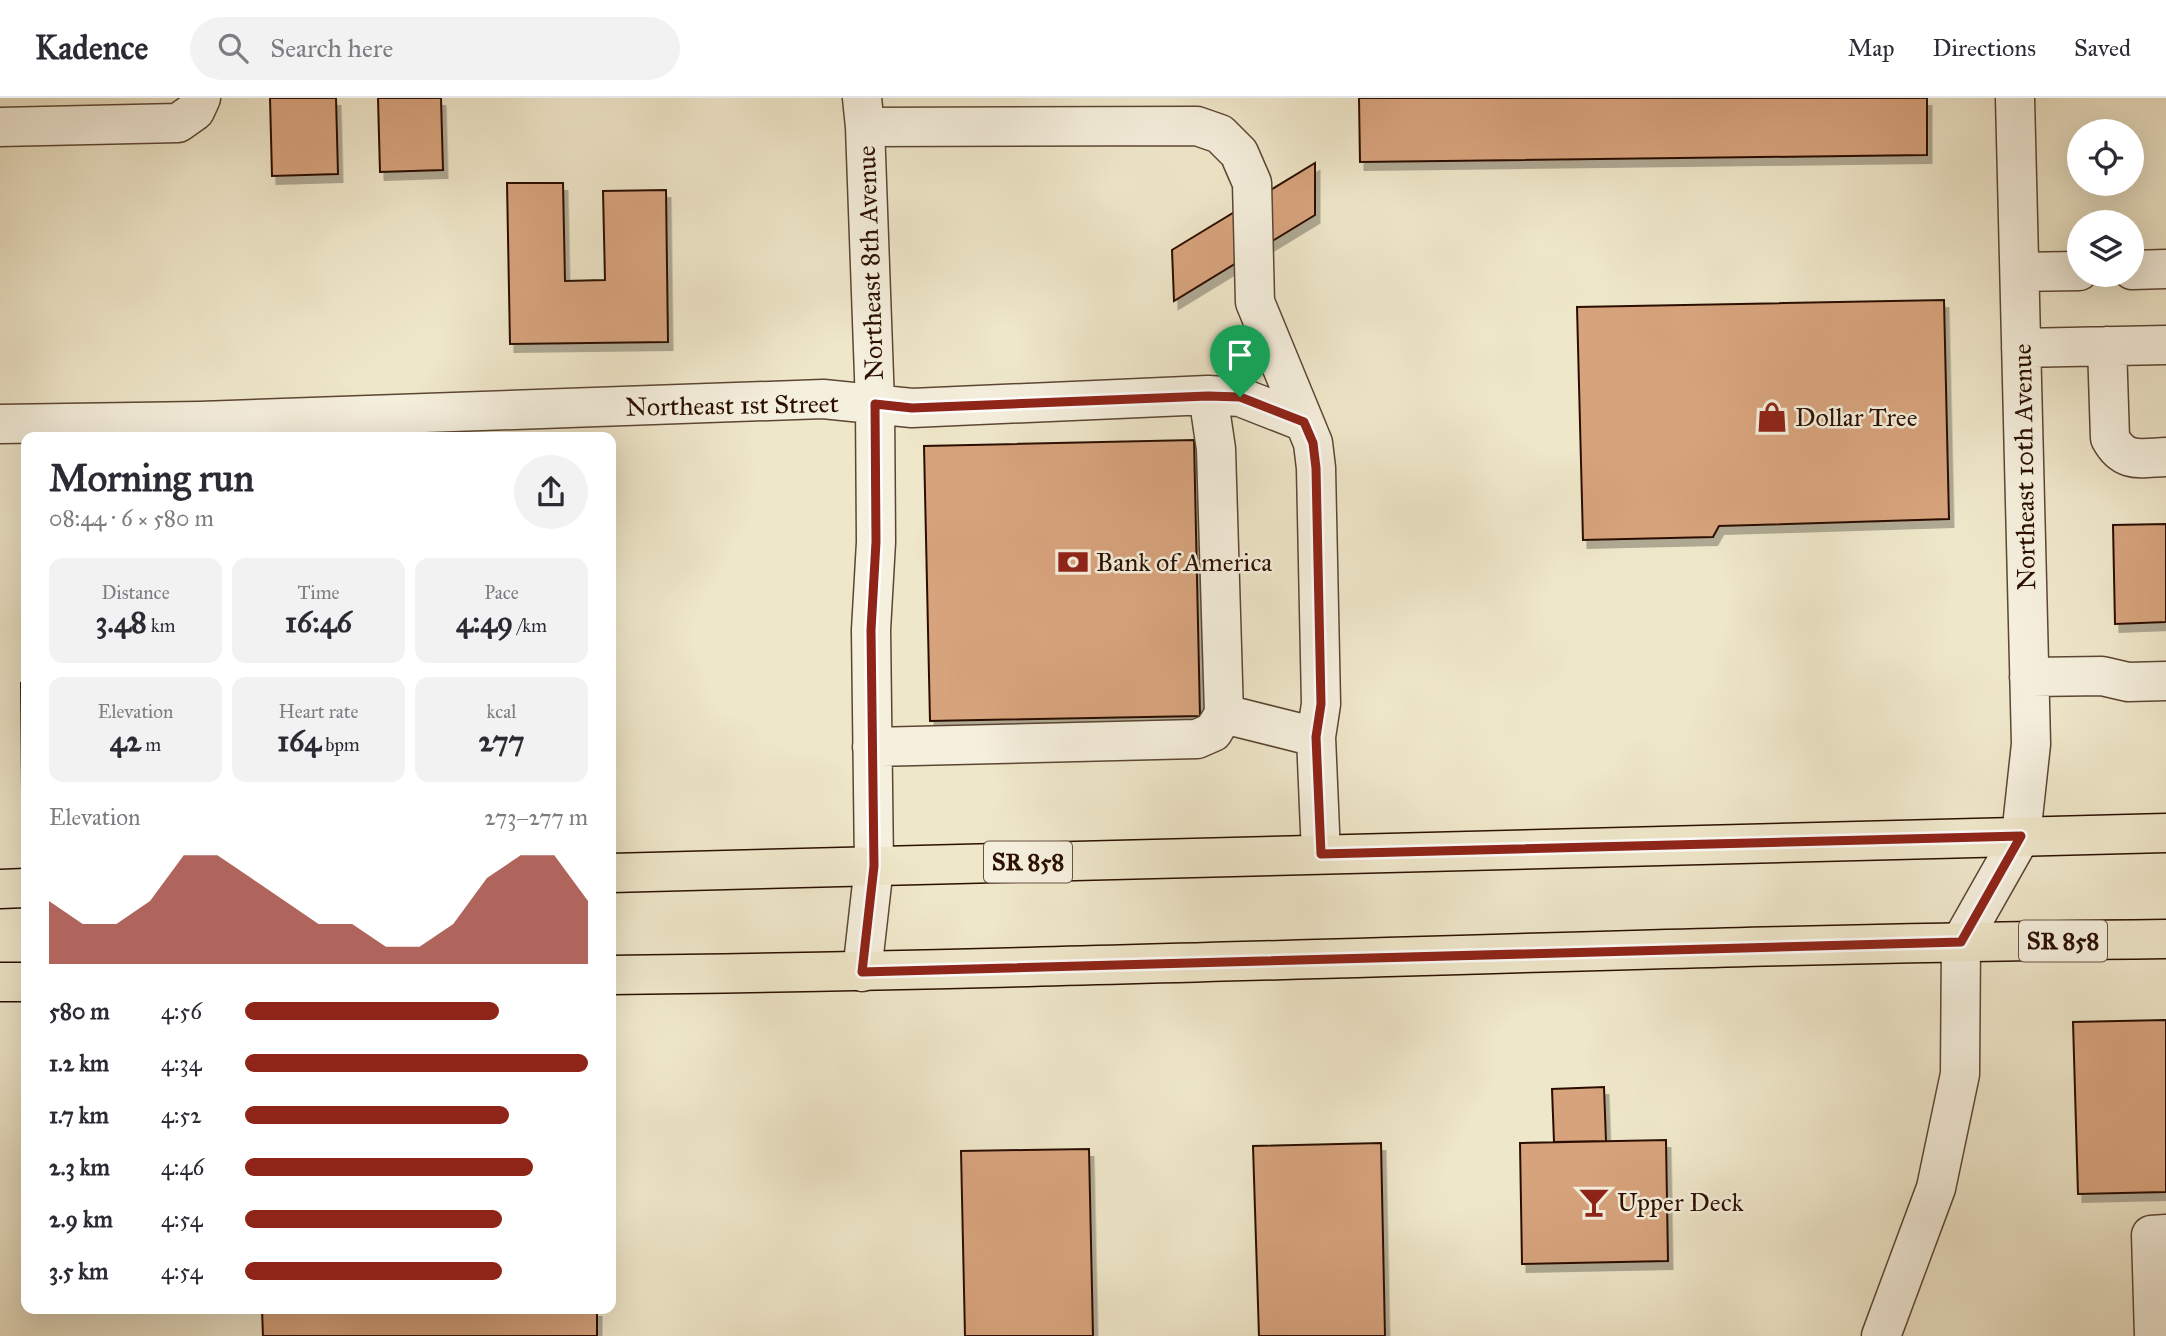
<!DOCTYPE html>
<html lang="en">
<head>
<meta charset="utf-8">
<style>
  :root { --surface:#fff; --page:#f2f2f3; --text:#2b2b33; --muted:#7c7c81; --line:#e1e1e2; --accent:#8f2418 }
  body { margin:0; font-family:"IM FELL Great Primer",serif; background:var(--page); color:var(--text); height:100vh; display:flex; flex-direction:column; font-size:26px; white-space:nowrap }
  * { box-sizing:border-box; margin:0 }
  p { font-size:23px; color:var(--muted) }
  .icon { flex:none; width:38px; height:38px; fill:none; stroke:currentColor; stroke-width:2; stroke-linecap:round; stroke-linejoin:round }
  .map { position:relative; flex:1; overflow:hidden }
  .sheet { position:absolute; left:21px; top:334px; width:595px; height:882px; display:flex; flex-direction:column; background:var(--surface); border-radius:14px; box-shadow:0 7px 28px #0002 }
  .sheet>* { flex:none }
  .buttons { position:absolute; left:2067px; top:21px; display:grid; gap:14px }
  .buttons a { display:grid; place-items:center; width:77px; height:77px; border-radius:50%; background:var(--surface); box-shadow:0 7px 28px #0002; font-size:35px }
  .pin { position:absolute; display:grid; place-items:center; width:60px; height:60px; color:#fff; margin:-72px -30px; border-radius:50% 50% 50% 0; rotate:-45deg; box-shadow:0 0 7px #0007 }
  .pin .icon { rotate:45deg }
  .round { display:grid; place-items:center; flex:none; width:74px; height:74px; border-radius:37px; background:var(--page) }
  .head { display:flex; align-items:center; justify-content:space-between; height:119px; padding:0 28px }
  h1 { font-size:38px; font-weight:700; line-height:52px }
  .stats { display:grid; grid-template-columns:repeat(3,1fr); gap:10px; height:119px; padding:7px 28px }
  .stats div { display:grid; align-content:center; border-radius:14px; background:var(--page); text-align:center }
  .stats b { font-size:30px; font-weight:700 }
  .stats small { font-size:19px; font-weight:400 }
  .stats p { font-size:19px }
  .chart { height:196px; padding:14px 28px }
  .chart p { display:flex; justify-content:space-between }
  .chart svg { width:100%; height:126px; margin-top:7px; fill:var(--accent); opacity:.7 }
  ul { padding:0 28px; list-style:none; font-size:23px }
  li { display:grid; grid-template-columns:112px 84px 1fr; align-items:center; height:52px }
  li i { height:18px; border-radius:9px; background:var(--accent) }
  header { display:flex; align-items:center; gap:42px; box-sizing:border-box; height:98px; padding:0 35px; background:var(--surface); border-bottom:2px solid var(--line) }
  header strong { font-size:33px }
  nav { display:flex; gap:38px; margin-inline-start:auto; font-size:24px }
  .search { width:490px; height:63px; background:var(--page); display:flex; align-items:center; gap:18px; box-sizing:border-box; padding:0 24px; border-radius:38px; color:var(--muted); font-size:26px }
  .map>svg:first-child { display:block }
  .building { fill:#d7a37d; stroke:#2b1001; stroke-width:2; filter:url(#shadow) }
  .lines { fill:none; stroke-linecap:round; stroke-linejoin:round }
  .minor-casing { stroke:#5c4633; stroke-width:41 }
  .major-casing { stroke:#2b1001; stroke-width:41 }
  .minor { stroke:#f5efdd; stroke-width:38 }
  .major { stroke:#efe7ca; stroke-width:38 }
  .route-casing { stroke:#fff; stroke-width:14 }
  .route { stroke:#8f2418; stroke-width:9 }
  .labels { text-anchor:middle; stroke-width:5; stroke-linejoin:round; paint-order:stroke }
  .shield { fill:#f5efdd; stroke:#685343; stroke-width:2 }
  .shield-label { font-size:24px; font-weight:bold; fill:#2b1001 }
  .street-label { font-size:26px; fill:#2b1001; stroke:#f5efdd }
  .poi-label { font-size:26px; fill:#2b1001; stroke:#f5efdd; text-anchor:start }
</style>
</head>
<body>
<header>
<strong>Kadence</strong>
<div class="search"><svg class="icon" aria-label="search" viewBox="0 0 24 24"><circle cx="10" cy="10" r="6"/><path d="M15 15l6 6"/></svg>Search here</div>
<nav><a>Map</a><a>Directions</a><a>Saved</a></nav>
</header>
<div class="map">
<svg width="2166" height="1238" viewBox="0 0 2166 1238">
  <defs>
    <filter id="shadow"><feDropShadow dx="4.5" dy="8" stdDeviation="0" flood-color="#0004"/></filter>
  </defs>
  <rect width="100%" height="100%" fill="#efe7ca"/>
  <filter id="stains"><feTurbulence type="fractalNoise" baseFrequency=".00286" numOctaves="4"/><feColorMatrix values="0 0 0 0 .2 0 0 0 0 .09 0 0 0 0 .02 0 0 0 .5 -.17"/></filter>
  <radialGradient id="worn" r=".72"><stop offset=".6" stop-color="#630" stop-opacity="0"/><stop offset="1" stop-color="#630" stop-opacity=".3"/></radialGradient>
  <path class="building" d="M 270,0 L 336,0 L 338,76 L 272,78 Z
    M 378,0 L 441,0 L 443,72 L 380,74 Z
    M 1359,0 L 1927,0 L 1927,57 L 1360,64 Z
    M 1315,65 L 1315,117 L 1174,203 L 1172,152 Z
    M 507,85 L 563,85 L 565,183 L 605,182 L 603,93 L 666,92 L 668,244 L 510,246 Z
    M 1944,202 L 1949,421 L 1719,428 L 1713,439 L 1583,442 L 1577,209 Z
    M 1194,342 L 1200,618 L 930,623 L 924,348 Z
    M 2166,426 L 2166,524 L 2115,526 L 2113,427 Z
    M 21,585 L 26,585 L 26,693 L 22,693 Z
    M 2166,922 L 2166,1094 L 2078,1096 L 2073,924 Z
    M 1604,989 L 1606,1043 L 1554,1044 L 1552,991 Z
    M 1666,1042 L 1668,1163 L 1522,1166 L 1520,1045 Z
    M 1381,1045 L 1385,1238 L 1259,1238 L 1253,1048 Z
    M 1089,1051 L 1093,1238 L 965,1238 L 961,1053 Z
    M 262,1211 L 597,1211 L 597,1238 L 263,1238 Z"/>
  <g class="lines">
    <defs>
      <path id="minor" d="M 0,29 L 178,25 L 195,13 L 201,0
        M 865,29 L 1197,28 L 1220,36 L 1239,55 L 1252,85 L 1255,204 L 1313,345 L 1316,370 L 1321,606 L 1316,639 L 1321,756
        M 2132,172 L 2166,171
        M 2020,174 L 2079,173
        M 2107,248 L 2110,340 C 2124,366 2140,360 2166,359
        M 2021,250 L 2166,247
        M 1208,297 L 1240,299 L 1304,324
        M 0,326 L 200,323 L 823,301 L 912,310 L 1208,297 L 1216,351 L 1224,616 L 1213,634 L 1197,641 L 872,649
        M 2029,579 L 2102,578 L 2128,584 L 2166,583
        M 1224,616 L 1316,639
        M 862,874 L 874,768 L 871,532 L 876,444 L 875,306 L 865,29 L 862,0
        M 1881,1238 L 1936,1090 L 1960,976 L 1961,844 L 2021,738 L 2031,646 L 2015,0
        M 2154,1238 L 2151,1137 L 2166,1136"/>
      <path id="major" d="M 611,775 L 2166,735
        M 0,791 L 26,790
        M 611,877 C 1129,871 1647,847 2166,841
        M 0,884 L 26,884"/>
    </defs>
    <use href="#minor" class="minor-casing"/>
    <use href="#major" class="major-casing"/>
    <use href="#minor" class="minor"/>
    <use href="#major" class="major"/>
  </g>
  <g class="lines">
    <defs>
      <path id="route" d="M 1208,298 L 1240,299 L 1304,324 L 1313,345 L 1316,370 L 1321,606 L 1316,639 L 1321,756 L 2021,738 L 1961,844 L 862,874 L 874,768 L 871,532 L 876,444 L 875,306 L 912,310 Z"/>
    </defs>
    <use href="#route" class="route-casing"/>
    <use href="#route" class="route"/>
  </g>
  <defs>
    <symbol id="shop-bare" viewBox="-9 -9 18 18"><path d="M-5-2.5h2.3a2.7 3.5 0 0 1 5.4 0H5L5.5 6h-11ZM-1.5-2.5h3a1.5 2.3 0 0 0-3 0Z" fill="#8f2418" stroke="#f5efdd" stroke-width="2.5" paint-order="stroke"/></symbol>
    <symbol id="bank-bare" viewBox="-9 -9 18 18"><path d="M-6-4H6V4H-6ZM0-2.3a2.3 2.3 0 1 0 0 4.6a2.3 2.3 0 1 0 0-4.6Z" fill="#8f2418" stroke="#f5efdd" stroke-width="2.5" paint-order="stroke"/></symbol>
    <symbol id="bar-bare" viewBox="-9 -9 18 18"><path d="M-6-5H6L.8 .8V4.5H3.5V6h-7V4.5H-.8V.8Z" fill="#8f2418" stroke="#f5efdd" stroke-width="2.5" paint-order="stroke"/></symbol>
  </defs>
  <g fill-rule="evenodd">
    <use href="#shop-bare" x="1750" y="297" width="44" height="44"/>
    <use href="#bank-bare" x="1051" y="442" width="44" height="44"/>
    <use href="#bar-bare" x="1572" y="1082" width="44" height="44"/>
  </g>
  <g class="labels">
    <g class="shield">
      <rect x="984" y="743.5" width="88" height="41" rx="5"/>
      <rect x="2019" y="822.5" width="88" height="41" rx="5"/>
    </g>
    <g class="shield-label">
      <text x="1028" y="772">SR 858</text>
      <text x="2063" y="851">SR 858</text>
    </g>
    <g class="street-label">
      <text transform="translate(870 165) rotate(-92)" y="9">Northeast 8th Avenue</text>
      <text transform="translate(732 307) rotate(-1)" y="9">Northeast 1st Street</text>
      <text transform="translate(2024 369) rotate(-91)" y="9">Northeast 10th Avenue</text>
    </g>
    <g class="poi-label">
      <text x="1795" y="328">Dollar Tree</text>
      <text x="1096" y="473">Bank of America</text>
      <text x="1617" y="1113">Upper Deck</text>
    </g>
  </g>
  <rect width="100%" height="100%" filter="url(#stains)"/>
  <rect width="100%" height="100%" fill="url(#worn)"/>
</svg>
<div class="buttons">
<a><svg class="icon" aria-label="locate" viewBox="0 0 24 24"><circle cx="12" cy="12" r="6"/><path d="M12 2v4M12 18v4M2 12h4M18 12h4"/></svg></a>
<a><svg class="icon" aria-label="layers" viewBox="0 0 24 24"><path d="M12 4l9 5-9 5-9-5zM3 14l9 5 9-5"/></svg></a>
</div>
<div class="pin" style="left:1240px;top:299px;background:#1e9e55"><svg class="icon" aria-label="arrive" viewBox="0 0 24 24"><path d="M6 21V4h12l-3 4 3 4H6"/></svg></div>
<section class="sheet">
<div class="head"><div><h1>Morning run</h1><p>08:44 · 6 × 580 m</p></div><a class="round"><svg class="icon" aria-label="share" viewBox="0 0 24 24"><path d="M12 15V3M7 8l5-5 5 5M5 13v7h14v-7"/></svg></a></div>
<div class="stats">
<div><p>Distance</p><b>3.48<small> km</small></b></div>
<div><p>Time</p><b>16:46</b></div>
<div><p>Pace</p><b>4:49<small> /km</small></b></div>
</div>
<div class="stats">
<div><p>Elevation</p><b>42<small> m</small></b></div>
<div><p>Heart rate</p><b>164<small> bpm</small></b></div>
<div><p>kcal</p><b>277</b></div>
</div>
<div class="chart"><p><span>Elevation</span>273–277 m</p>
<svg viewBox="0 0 160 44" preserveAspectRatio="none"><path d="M0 44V22L10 30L20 30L30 22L40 6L50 6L60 14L70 22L80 30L90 30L100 38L110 38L120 30L130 14L140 6L150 6L160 22V44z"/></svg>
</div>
<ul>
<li><b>580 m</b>4:56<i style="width:74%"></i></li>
<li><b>1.2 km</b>4:34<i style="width:100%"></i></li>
<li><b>1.7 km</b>4:52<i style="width:77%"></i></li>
<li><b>2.3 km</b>4:46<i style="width:84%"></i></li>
<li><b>2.9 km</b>4:54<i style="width:75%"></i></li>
<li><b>3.5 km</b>4:54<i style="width:75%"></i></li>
</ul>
</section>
</div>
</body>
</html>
